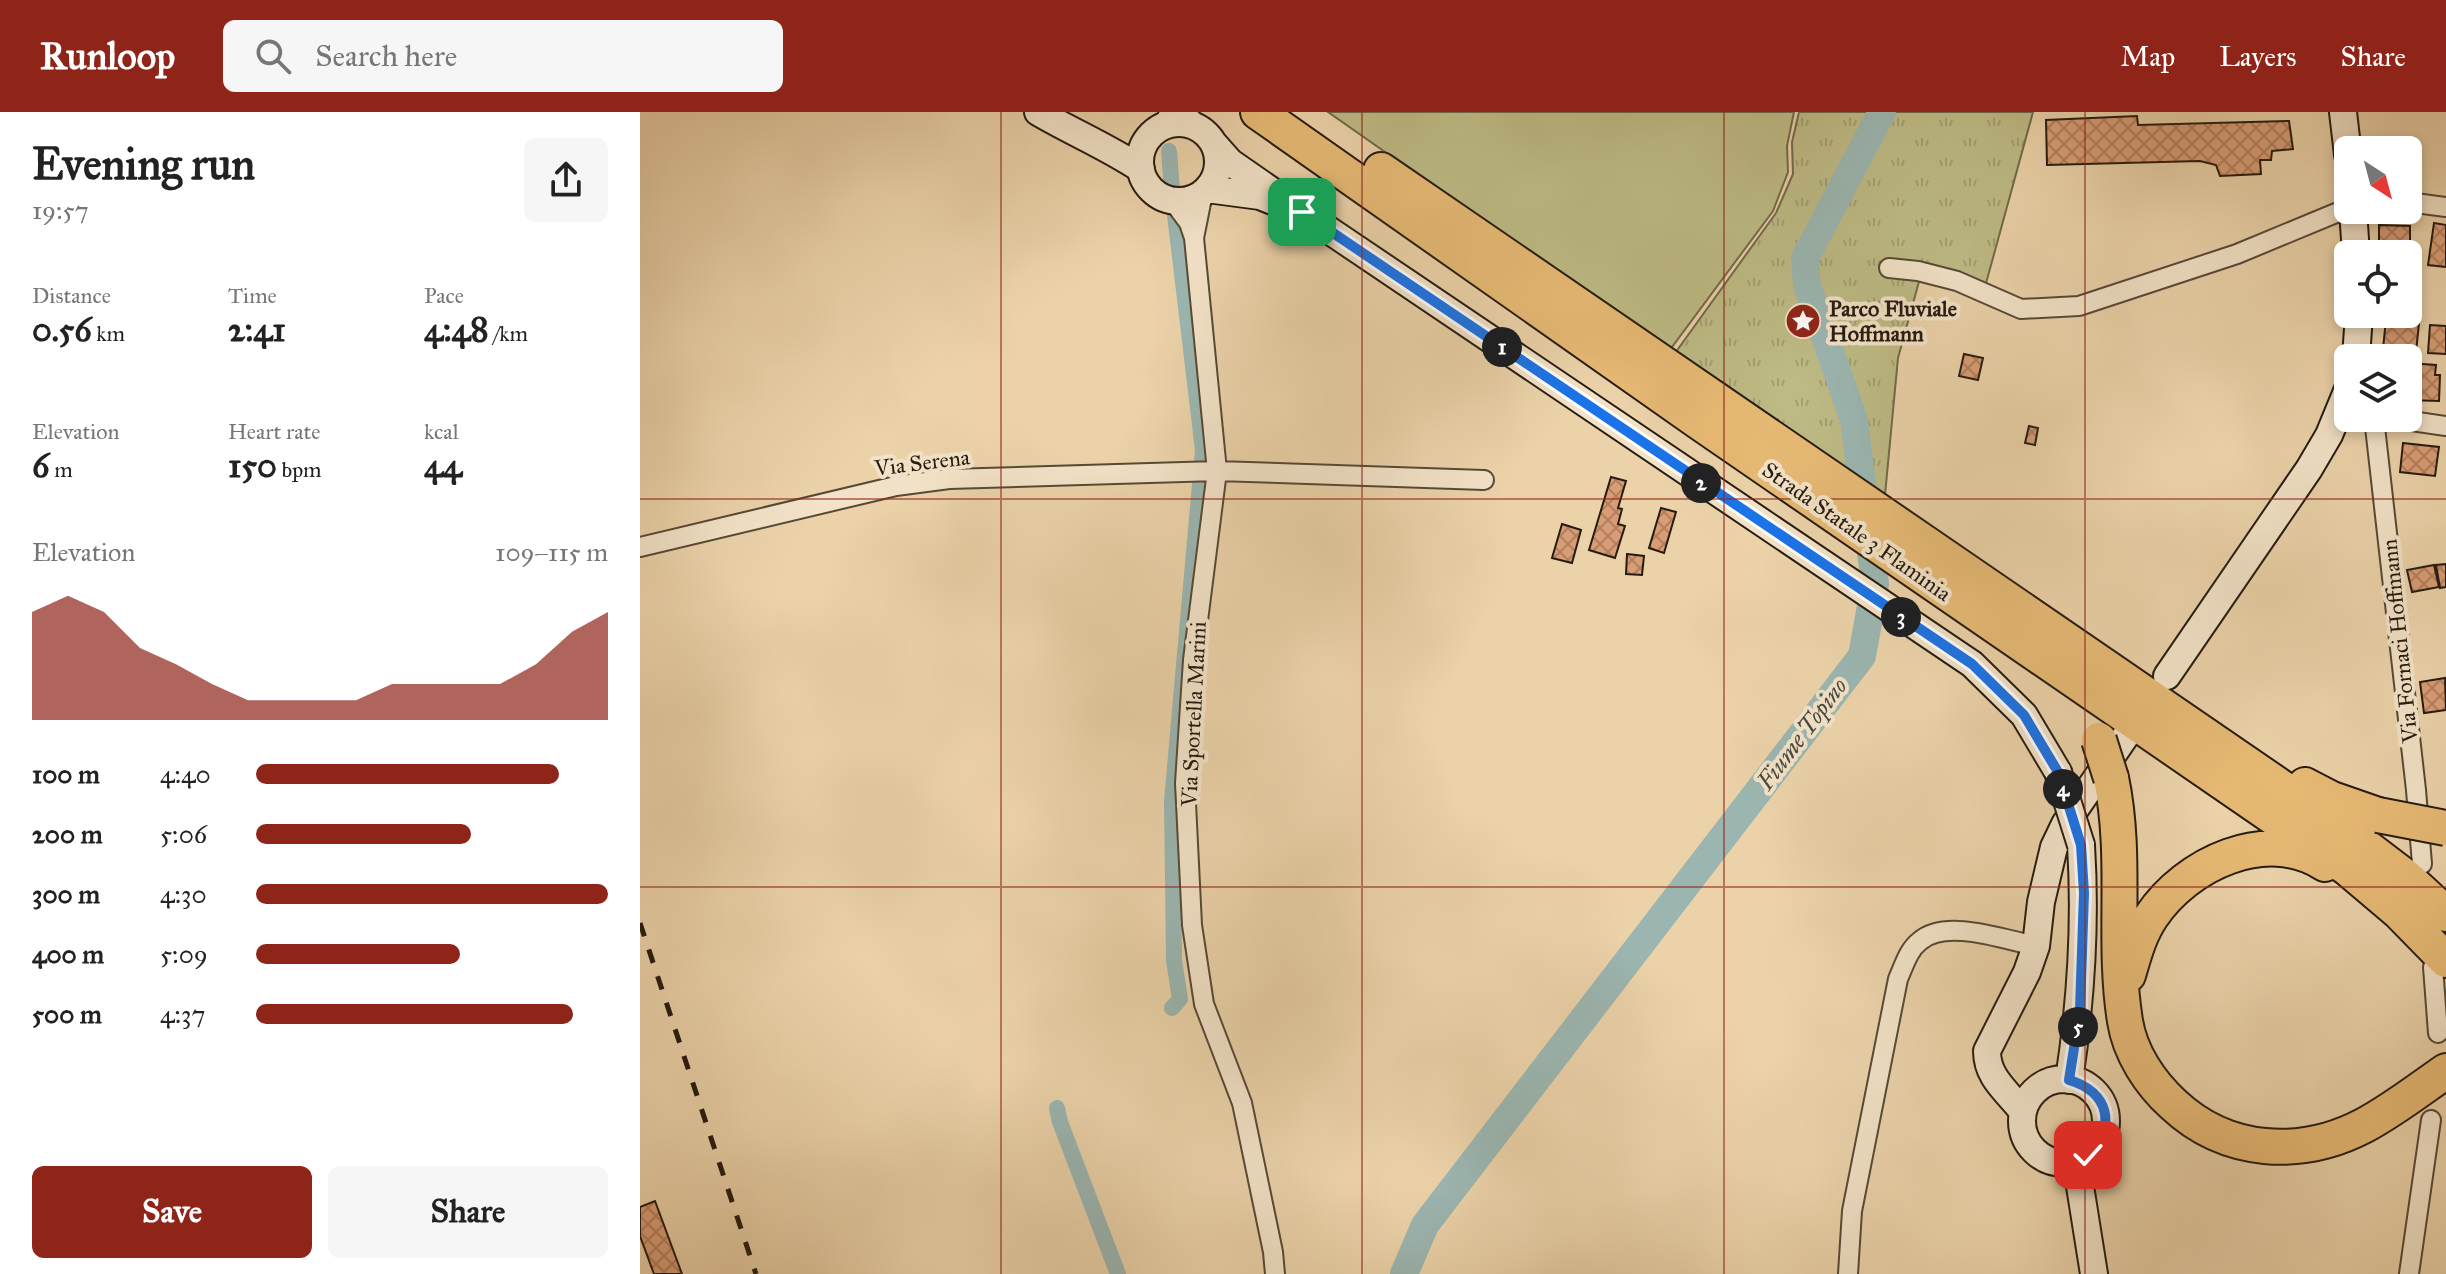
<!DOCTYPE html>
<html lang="en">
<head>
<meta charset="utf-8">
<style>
  :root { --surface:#fff; --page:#f6f6f6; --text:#222; --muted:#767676; --accent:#8f2418 }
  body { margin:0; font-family:"IM FELL Great Primer",serif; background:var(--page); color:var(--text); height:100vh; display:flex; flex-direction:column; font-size:30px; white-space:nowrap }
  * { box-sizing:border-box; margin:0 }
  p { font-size:26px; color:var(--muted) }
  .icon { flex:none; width:44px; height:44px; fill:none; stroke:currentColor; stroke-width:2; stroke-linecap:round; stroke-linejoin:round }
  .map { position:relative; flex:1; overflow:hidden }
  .side { display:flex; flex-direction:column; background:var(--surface); width:640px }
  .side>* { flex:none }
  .needle { width:52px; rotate:144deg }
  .controls { position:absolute; left:1694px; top:24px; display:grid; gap:16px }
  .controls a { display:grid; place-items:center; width:88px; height:88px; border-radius:12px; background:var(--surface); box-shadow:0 4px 12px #0003; font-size:40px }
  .pin { position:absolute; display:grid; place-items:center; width:68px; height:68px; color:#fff; margin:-34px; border-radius:16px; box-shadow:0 4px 12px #0006 }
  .km { position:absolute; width:40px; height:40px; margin:-20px; border-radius:50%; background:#222; color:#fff; font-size:22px; line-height:40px; text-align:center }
  .round { display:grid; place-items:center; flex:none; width:84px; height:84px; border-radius:12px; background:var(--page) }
  .overview { display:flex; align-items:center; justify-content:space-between; height:136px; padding:0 32px }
  h1 { font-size:44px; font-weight:800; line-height:60px }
  .metrics { display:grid; grid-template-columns:repeat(3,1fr); gap:12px; height:136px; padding:8px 32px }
  .metrics div { display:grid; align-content:center }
  .metrics b { font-size:34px; font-weight:800 }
  .metrics small { font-size:22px; font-weight:400 }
  .metrics p { font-size:22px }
  .chart { height:224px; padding:16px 32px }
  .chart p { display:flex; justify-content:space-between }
  .chart svg { width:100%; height:144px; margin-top:8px; fill:var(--accent); opacity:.7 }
  .primary-button { display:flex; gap:16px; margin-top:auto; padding:16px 32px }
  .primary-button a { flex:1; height:92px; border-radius:12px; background:var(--accent); color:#fff; font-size:32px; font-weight:800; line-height:92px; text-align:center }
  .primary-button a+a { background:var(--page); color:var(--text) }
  ul { padding:0 32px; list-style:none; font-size:26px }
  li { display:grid; grid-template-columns:128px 96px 1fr; align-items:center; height:60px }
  li i { height:20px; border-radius:10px; background:var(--accent) }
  header { display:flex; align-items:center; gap:48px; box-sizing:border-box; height:112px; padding:0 40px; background:var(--accent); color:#fff }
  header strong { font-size:38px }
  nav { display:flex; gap:44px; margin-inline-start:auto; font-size:28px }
  .search { width:560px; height:72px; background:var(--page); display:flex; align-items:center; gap:20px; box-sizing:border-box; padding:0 28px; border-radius:12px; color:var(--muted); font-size:30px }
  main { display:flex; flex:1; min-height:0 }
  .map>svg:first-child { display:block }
  .park { fill:url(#park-tufts); stroke:#726a4a; stroke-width:2 }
  .pitch { fill:#bdba84; stroke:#726a4a; stroke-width:2 }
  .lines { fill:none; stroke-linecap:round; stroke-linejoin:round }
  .canal { stroke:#9bb6b1; stroke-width:16 }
  .river { stroke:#9bb6b1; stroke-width:28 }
  .building { fill:url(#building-cross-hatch); stroke:#261b10; stroke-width:2 }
  .street-casing { stroke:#574936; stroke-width:22 }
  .secondary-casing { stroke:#261b10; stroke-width:30 }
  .highway-casing { stroke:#261b10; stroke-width:38 }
  .street { stroke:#f2e2c7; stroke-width:18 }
  .secondary { stroke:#f2e2c7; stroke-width:26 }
  .highway { stroke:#e6b974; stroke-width:34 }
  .rail { stroke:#261b10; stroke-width:5; stroke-dasharray:14 14; stroke-linecap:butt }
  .secondary-bridge-casing { stroke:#261b10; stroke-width:30; stroke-linecap:butt }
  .highway-bridge-casing { stroke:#261b10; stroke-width:38; stroke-linecap:butt }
  .secondary-bridge { stroke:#f2e2c7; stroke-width:26 }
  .highway-bridge { stroke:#e6b974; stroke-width:34 }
  .route-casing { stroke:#fff; stroke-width:16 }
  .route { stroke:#1a73e8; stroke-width:10 }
  .grid { fill:none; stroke:#8f2418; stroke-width:2; stroke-opacity:0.55 }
  .labels { text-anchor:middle; stroke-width:8; stroke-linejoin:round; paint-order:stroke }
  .poi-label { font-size:22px; font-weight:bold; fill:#261b10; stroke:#f2e2c7; text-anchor:start }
  .street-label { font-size:22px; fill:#261b10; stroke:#f2e2c7 }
  .water-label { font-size:24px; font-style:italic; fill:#494a40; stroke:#f2e2c7 }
</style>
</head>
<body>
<header>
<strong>Runloop</strong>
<div class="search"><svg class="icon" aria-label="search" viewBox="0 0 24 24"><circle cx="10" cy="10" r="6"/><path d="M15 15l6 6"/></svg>Search here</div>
<nav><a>Map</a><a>Layers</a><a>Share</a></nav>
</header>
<main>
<section class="side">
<div class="overview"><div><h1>Evening run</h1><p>19:57</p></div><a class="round"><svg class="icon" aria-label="share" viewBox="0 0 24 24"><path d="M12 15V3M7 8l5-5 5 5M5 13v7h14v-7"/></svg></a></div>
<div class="metrics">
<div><p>Distance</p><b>0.56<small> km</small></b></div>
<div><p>Time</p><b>2:41</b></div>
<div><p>Pace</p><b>4:48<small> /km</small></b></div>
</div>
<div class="metrics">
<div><p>Elevation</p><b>6<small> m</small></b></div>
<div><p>Heart rate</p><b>150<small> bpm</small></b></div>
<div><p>kcal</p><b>44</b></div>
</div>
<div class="chart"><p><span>Elevation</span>109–115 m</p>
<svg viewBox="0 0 160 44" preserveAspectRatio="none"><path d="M0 44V11L10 6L20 11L30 22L40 27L50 33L60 38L70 38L80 38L90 38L100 33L110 33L120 33L130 33L140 27L150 17L160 11V44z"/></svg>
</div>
<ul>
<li><b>100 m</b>4:40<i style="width:86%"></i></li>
<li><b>200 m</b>5:06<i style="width:61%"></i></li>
<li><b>300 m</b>4:30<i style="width:100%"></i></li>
<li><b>400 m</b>5:09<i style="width:58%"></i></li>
<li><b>500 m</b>4:37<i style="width:90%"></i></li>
</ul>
<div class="primary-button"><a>Save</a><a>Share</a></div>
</section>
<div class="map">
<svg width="1806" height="1162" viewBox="0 0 1806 1162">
  <defs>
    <pattern id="park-tufts" width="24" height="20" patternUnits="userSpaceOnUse" patternTransform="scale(2)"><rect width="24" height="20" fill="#bdba84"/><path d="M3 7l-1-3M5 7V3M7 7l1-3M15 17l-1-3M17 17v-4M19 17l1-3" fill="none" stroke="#a29f71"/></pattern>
    <pattern id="building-cross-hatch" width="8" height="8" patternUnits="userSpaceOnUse" patternTransform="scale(2)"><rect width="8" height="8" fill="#d99d75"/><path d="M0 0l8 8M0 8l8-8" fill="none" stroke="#b07f5f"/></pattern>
  </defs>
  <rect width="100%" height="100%" fill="#ebd2a9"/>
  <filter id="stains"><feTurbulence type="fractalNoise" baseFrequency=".0025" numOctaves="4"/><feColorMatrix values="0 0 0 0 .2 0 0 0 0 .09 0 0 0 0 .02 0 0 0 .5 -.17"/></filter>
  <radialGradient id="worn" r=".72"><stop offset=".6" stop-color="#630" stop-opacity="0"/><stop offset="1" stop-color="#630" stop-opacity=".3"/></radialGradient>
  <path class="park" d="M 1159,0 L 1393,0 L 1345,175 L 1283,155 L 1258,246 L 1245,383 L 1033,244 L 1136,101 L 1153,62 L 1152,30 Z"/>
  <path class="pitch" d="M 688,0 L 1154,0 L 1147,34 L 1148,60 L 1133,99 L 1029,239 Z"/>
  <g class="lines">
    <path class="canal" d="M 529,39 L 532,78
      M 532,896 L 540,887 L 534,848 L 532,689 L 563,338 L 535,103
      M 417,996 L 420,1010 L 478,1162"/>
    <path class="river" d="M 764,1162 L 785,1113 L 1222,544 L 1235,472 L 1214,308 L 1167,173 L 1165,146 L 1242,0"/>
  </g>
  <path class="building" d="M 1497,4 L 1498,13 L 1649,9 L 1653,37 L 1632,39 L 1631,48 L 1620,48 L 1621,62 L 1580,64 L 1576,53 L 1560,49 L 1407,53 L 1406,8 Z
    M 1794,111 L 1806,113 L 1806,155 L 1788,153 Z
    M 1739,113 L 1770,114 L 1770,137 L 1739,136 Z
    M 1746,207 L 1779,211 L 1776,240 L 1743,237 Z
    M 1790,213 L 1806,214 L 1806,242 L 1788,241 Z
    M 1324,242 L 1343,246 L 1338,268 L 1319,264 Z
    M 1768,251 L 1796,253 L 1795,263 L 1800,263 L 1799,289 L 1768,288 Z
    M 1389,314 L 1398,316 L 1395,333 L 1385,331 Z
    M 1763,331 L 1799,335 L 1795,364 L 1760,360 Z
    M 971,365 L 986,369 L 978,396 L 982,397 L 978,412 L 985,414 L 975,446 L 949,438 Z
    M 1021,396 L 1036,400 L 1024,441 L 1009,436 Z
    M 922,412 L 941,418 L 932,451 L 912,446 Z
    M 987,442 L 1004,444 L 1002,463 L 986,462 Z
    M 1806,452 L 1806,475 L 1800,476 L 1796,453 Z
    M 1794,453 L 1799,475 L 1772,480 L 1767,458 Z
    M 1805,566 L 1806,598 L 1784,601 L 1780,570 Z
    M 15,1089 L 42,1162 L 14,1162 L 0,1124 L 0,1095 Z"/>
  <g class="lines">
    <defs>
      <path id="street" d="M 546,0 L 558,15
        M 524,14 L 529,0
        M 563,81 L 554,126 L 577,359 L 553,548 L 545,671 L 552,813 L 564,892 L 602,991 L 633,1140 L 635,1162
        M 532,88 L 549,111 L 553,123
        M 1768,90 L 1806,95
        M 1249,156 L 1278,159 L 1317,169 L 1381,197 L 1439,194 L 1597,142 L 1708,96
        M 1734,306 L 1776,678 L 1782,752
        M 1751,306 L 1806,314
        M 0,435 L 256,374 L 309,367 L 577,359 L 844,368
        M 1793,855 L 1798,921
        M 1208,1162 L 1212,1099 L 1258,867 C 1264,854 1268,838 1280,829 C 1306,806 1365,828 1396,834
        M 1769,1162 L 1791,1008"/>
      <path id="secondary" d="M 398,0 C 432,20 468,35 501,57
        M 1703,0 L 1708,43
        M500 50a39 39 0 1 1 78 0a39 39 0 1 1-78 0Z
        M 574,32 L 590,50 L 662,100 L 1332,552 L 1384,603 L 1418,660
        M 567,77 L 620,84 L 640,92
        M 1713,98 L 1716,142
        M 1716,246 L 1719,202
        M 1527,564 L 1669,357 L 1689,323 L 1708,277
        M1382 1009a42 42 0 1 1 84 0a42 42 0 1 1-84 0Z
        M 1429,968 C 1441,889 1446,812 1441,733
        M 1383,1000 C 1367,979 1347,966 1347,939 L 1387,860 L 1396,834 L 1401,790 L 1414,735 L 1425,712 L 1487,622
        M 1436,1049 L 1454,1162"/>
      <path id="highway" d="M 618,0 L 1059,310 L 1707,756 L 1759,800 L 1806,848
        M 741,58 L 1708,721 L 1767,766 L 1806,802
        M 1471,666 C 1488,746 1472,829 1485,909 C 1490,941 1510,971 1533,992 C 1586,1042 1661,1047 1725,1013 C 1753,998 1780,977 1806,959
        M 1665,673 L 1692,687 L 1738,703
        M 1488,863 C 1494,843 1499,823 1511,805 C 1546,752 1626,714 1685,752"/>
    </defs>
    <use href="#street" class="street-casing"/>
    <use href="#secondary" class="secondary-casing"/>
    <use href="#highway" class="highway-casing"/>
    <use href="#street" class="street"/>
    <use href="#secondary" class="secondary"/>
    <use href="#highway" class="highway"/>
    <path class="rail" d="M 0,811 L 116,1162"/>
    <defs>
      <path id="secondary-bridge" d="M 1418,660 L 1441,733"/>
      <path id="highway-bridge" d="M 1459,628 L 1471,666
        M 1738,703 L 1806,716"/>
    </defs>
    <use href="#secondary-bridge" class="secondary-bridge-casing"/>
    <use href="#highway-bridge" class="highway-bridge-casing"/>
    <use href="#secondary-bridge" class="secondary-bridge"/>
    <use href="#highway-bridge" class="highway-bridge"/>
  </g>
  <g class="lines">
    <defs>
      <path id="route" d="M 662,100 L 1332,552 L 1384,603 L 1418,660 L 1441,733 L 1444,781 L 1440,898 L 1429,968 C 1469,980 1477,1014 1448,1043"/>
    </defs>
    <use href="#route" class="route-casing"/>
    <use href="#route" class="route"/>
  </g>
  <path class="grid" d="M 361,0 L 361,1162M 722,0 L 722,1162M 1084,0 L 1084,1162M 1445,0 L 1445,1162M 0,387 L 1806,387M 0,775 L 1806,775"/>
  <defs>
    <symbol id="sight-disc" viewBox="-11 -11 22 22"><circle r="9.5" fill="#8f2418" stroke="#f2e2c7"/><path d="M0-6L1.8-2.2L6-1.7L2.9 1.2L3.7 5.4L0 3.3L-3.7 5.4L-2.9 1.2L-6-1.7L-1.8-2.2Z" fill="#fff"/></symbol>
  </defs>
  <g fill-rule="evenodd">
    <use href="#sight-disc" x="1143" y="189" width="40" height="40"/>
  </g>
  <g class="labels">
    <g class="poi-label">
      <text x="1189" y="204">Parco Fluviale<tspan x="1189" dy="25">Hoffmann</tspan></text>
    </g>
    <g class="street-label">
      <text transform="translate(282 350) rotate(-7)" y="8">Via Serena</text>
      <text transform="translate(1217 419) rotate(35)" y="8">Strada Statale 3 Flaminia</text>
      <text transform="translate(1759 529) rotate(-96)" y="8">Via Fornaci Hoffmann</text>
      <text transform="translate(553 602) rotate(-87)" y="8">Via Sportella Marini</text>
    </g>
    <g class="water-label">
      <text transform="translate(1162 622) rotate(-53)" y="8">Fiume Topino</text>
    </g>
  </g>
  <rect width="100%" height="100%" filter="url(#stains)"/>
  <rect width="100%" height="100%" fill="url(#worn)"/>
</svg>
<div class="controls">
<a><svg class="needle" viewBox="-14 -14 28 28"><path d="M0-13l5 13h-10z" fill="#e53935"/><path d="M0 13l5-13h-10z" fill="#767676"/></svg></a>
<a><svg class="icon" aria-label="locate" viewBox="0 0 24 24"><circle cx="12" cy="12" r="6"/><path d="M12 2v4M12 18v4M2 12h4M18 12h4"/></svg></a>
<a><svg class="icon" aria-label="layers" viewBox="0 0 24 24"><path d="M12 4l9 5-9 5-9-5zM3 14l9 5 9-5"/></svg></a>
</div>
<div class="pin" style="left:662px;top:100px;background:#1e9e55"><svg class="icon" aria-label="arrive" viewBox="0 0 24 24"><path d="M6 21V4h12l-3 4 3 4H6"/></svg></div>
<div class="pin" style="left:1448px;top:1043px;background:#d93025"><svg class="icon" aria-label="check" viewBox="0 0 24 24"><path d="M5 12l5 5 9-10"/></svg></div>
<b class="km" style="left:862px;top:235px">1</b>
<b class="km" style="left:1061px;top:371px">2</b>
<b class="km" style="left:1261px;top:505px">3</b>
<b class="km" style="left:1423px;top:677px">4</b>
<b class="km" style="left:1438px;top:915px">5</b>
</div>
</main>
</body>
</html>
